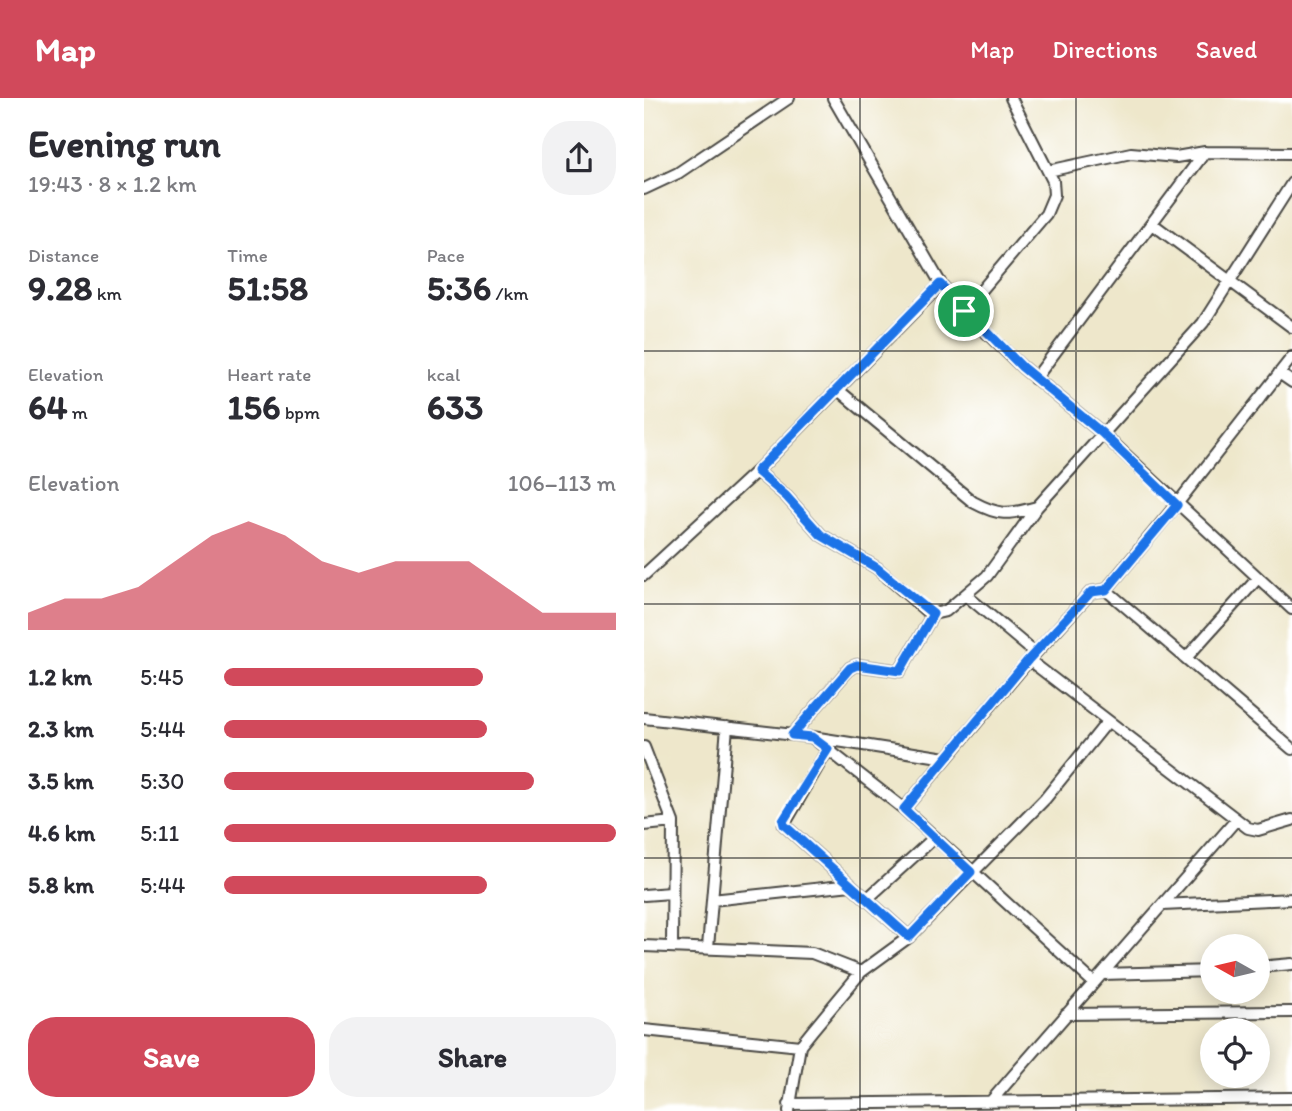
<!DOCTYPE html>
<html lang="en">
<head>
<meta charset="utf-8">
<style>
  :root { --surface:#fff; --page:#f2f2f3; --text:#2b2b33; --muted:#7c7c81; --accent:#d1495b }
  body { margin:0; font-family:Itim,sans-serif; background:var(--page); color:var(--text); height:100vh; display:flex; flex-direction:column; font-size:26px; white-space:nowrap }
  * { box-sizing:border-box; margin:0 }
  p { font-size:23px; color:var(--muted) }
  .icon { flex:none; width:38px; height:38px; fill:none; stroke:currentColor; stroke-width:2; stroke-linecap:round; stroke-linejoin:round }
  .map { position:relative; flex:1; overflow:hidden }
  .drawer { display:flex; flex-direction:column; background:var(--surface); width:644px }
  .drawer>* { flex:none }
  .needle { width:46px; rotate:278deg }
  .fabs { position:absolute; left:556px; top:836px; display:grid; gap:14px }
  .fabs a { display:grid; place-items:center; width:70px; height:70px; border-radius:50%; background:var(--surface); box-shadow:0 4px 18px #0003; font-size:35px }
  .pin { position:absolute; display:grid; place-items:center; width:60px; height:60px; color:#fff; margin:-30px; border:4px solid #fff; border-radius:50%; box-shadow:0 2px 7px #0007 }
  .round { display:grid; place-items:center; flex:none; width:74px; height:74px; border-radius:28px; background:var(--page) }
  .headline { display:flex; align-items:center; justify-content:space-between; height:119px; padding:0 28px }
  h1 { font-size:38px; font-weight:800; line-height:52px }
  .figures { display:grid; grid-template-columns:repeat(3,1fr); gap:10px; height:119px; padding:7px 28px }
  .figures div { display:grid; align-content:center }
  .figures b { font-size:35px; font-weight:800 }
  .figures small { font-size:19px; font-weight:400 }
  .figures p { font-size:19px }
  .chart { height:196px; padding:14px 28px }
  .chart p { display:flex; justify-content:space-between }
  .chart svg { width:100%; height:126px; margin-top:7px; fill:var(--accent); opacity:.7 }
  .action { display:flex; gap:14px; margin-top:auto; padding:14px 28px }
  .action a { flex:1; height:80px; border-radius:28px; background:var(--accent); color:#fff; font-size:28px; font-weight:800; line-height:80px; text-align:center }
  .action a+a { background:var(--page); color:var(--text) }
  ul { padding:0 28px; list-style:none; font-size:23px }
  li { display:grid; grid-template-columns:112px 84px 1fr; align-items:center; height:52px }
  li i { height:18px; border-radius:9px; background:var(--accent) }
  header { display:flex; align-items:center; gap:42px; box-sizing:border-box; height:98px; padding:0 35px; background:var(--accent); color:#fff }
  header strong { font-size:33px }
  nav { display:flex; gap:38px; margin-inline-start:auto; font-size:24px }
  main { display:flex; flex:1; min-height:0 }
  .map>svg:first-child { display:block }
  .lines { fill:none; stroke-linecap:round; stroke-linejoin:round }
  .minor-casing { stroke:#484743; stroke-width:14 }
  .minor { stroke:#fff; stroke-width:10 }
  .route-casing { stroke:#fff; stroke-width:14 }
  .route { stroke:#1a73e8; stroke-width:9 }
  .grid { fill:none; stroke:#2b2b2b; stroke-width:2; stroke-opacity:0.55 }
</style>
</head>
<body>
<header>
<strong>Map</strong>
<nav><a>Map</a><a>Directions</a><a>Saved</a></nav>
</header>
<main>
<section class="drawer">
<div class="headline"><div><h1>Evening run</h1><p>19:43 · 8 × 1.2 km</p></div><a class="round"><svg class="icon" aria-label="share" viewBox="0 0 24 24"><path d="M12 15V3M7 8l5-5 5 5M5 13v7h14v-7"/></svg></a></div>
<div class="figures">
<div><p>Distance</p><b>9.28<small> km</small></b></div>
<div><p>Time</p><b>51:58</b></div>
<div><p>Pace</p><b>5:36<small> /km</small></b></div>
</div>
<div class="figures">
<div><p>Elevation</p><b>64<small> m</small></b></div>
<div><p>Heart rate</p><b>156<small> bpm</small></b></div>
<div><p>kcal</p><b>633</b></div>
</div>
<div class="chart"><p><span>Elevation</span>106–113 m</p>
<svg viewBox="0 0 160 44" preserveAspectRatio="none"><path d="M0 44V38L10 33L20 33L30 29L40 20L50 11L60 6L70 11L80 20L90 24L100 20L110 20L120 20L130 29L140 38L150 38L160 38V44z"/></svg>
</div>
<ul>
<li><b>1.2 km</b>5:45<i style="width:66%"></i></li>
<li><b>2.3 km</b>5:44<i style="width:67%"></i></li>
<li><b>3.5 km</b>5:30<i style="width:79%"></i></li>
<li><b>4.6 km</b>5:11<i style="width:100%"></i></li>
<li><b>5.8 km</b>5:44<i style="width:67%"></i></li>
</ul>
<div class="action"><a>Save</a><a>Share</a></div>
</section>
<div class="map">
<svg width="648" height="1013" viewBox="0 0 648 1013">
  <rect width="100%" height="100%" fill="#fff"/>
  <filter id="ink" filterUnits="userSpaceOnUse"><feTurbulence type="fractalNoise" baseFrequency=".0143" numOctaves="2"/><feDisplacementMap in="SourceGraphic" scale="14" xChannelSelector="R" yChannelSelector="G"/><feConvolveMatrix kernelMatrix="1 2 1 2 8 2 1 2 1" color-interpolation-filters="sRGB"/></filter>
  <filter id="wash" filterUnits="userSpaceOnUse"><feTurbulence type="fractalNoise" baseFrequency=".00686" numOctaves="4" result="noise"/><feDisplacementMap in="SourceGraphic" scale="28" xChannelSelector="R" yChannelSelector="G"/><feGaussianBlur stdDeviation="1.57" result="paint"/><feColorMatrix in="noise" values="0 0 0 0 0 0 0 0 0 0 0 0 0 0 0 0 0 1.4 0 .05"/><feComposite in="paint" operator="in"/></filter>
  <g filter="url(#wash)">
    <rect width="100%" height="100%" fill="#eee7cb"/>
  </g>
  <g filter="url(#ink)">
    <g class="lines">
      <defs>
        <path id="minor" d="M 189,0 L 297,186 L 320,213 L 378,269 L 458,335 L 648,511
          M 404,73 L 487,55 L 532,59 L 561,54 L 648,55
          M 0,91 L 34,75 L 145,0
          M 510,127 L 648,229
          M 320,213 L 402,116 L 410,97 L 409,83 L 367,0
          M 635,275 L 648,284
          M 391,281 L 561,54
          M 193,291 L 329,404 C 355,418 364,417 393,409
          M 113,373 L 142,398 L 177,437 L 233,470 L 281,512 L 289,516 L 302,513 L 343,478 L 393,409 L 559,225 L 648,85
          M 0,477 L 116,370 L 297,186
          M 462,492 L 648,651
          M 323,498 L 391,555
          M 543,559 L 614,480
          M 385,562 L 604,730 L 614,732 L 648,722
          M 0,620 L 168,639 L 302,660
          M 148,637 L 206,570 L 213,567 L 256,573 L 289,516
          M 168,639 L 260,711 L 450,885
          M 0,649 L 29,724 L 28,847
          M 184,651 L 140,727 L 207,787
          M 260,711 L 385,562 L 447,494 L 462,492 L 533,406 L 648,259
          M 0,727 L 29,724
          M 0,797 L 27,795
          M 223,801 L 291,739
          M 68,802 L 207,787 L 265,839
          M 518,807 L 648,801
          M 0,848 L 168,855 L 217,874
          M 64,849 L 83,629
          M 614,869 L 648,866
          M 458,876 L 569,873
          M 422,916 L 648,914
          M 0,932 L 156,948
          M 348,1002 L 592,722
          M 145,1006 L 648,1000
          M 145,1013 L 156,948 L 168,933 L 217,874 L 265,839 L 401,701 L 464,623"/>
      </defs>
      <use href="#minor" class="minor-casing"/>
      <use href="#minor" class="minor"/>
    </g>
  </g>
  <g class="lines" filter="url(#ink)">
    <defs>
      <path id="route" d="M 296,186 L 378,269 L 458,335 L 533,407 L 462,492 L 447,494 L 384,562 L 260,711 L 327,774 L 265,839 L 140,727 L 139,723 L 184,651 L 168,639 L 148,637 L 206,570 L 213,567 L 256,573 L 289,516 L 233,470 L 177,437 L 142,398 L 113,373 Z"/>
    </defs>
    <use href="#route" class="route-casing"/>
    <use href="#route" class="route"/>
  </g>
  <path class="grid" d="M 216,0 L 216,1013M 432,0 L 432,1013M 0,253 L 648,253M 0,506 L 648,506M 0,760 L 648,760"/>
</svg>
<div class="fabs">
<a><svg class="needle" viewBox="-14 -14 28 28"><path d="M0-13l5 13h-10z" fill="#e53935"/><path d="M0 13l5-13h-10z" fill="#7c7c81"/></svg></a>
<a><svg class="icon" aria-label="locate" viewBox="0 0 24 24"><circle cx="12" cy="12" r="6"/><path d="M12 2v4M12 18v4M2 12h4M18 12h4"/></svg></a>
</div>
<div class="pin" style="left:320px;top:213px;background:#1e9e55"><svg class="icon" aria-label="arrive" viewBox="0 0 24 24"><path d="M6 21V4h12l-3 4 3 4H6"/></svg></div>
</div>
</main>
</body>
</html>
